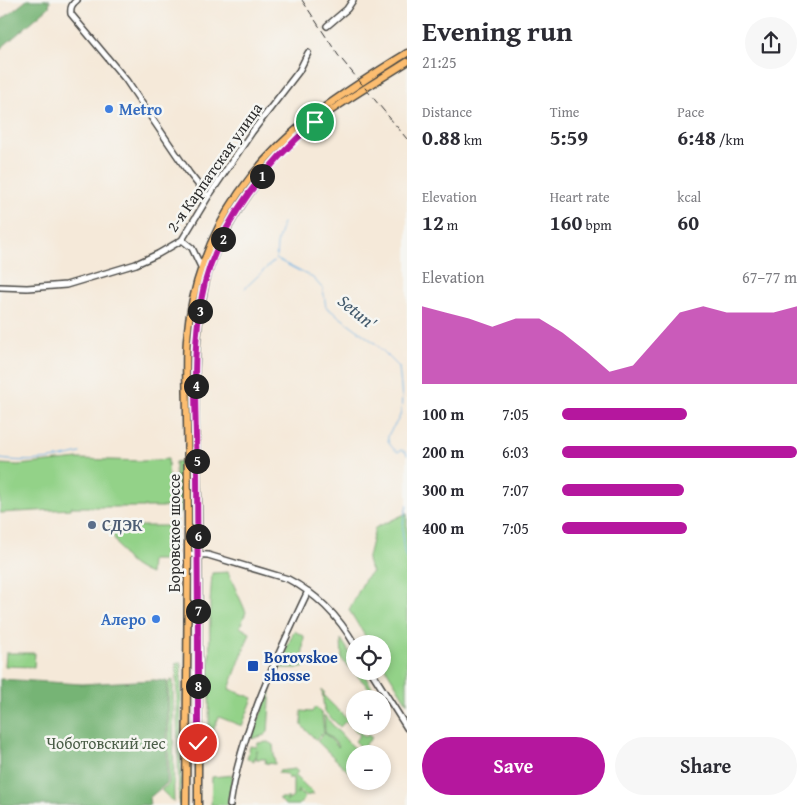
<!DOCTYPE html>
<html lang="en">
<head>
<meta charset="utf-8">
<style>
  :root { --surface:#fff; --page:#f7f7f7; --text:#2b2b33; --muted:#7c7c81; --accent:#b5179e }
  body { margin:0; font-family:"Gentium Book Plus",serif; background:var(--page); color:var(--text); height:100vh; display:flex; flex-direction:column; font-size:19px; white-space:nowrap }
  * { box-sizing:border-box; margin:0 }
  p { font-size:16px; color:var(--muted) }
  .icon { flex:none; width:28px; height:28px; fill:none; stroke:currentColor; stroke-width:2; stroke-linecap:round; stroke-linejoin:round }
  .map { position:relative; flex:1; overflow:hidden }
  .side { display:flex; flex-direction:column; background:var(--surface); width:405px }
  .side>* { flex:none }
  .fabs { position:absolute; left:346px; top:635px; display:grid; gap:10px }
  .fabs a { display:grid; place-items:center; width:45px; height:45px; border-radius:50%; background:var(--surface); box-shadow:0 2px 8px #0003; font-size:25px }
  .pin { position:absolute; display:grid; place-items:center; width:42px; height:42px; color:#fff; margin:-21px; border:2px solid #fff; border-radius:50%; box-shadow:0 1px 5px #0007 }
  .km { position:absolute; width:25px; height:25px; margin:-12px; border-radius:50%; background:#222; color:#fff; font-size:14px; line-height:25px; text-align:center }
  .round { display:grid; place-items:center; flex:none; width:52px; height:52px; border-radius:26px; background:var(--page) }
  .summary { display:flex; align-items:center; justify-content:space-between; height:85px; padding:0 15px }
  h1 { font-size:28px; font-weight:700; line-height:38px }
  .figures { display:grid; grid-template-columns:repeat(3,1fr); gap:8px; height:85px; padding:5px 15px }
  .figures div { display:grid; align-content:center }
  .figures b { font-size:21px; font-weight:700 }
  .figures small { font-size:14px; font-weight:400 }
  .figures p { font-size:14px }
  .chart { height:140px; padding:10px 15px }
  .chart p { display:flex; justify-content:space-between }
  .chart svg { width:100%; height:90px; margin-top:5px; fill:var(--accent); opacity:.7 }
  .action { display:flex; gap:10px; margin-top:auto; padding:10px 15px }
  .action a { flex:1; height:58px; border-radius:30px; background:var(--accent); color:#fff; font-size:20px; font-weight:700; line-height:58px; text-align:center }
  .action a+a { background:var(--page); color:var(--text) }
  ul { padding:0 15px; list-style:none; font-size:16px }
  li { display:grid; grid-template-columns:80px 60px 1fr; align-items:center; height:38px }
  li i { height:12px; border-radius:6px; background:var(--accent) }
  main { display:flex; flex:1; min-height:0 }
  .map>svg:first-child { display:block }
  .green { fill:#93d288; stroke:#5f7e5a }
  .forest { fill:#76b474; stroke:#507050 }
  .lines { fill:none; stroke-linecap:round; stroke-linejoin:round }
  .stream { stroke:#6fb1e4; stroke-width:1 }
  .minor-casing { stroke:#494845; stroke-width:8 }
  .major-casing { stroke:#494845; stroke-width:9 }
  .minor { stroke:#fff; stroke-width:5 }
  .major { stroke:#fcbd6f; stroke-width:6 }
  .rail { stroke:#2b2b2b; stroke-width:1; stroke-dasharray:8 4; stroke-linecap:butt }
  .route-casing { stroke:#fff; stroke-width:10 }
  .route { stroke:#b5179e; stroke-width:6 }
  .shop-dot { fill:#3f7fe0; stroke:#f6f6f2; stroke-width:2 }
  .service-dot { fill:#5c6f8a; stroke:#f6f6f2; stroke-width:2 }
  .transit-dot { fill:#1a4fb4; stroke:#f6f6f2; stroke-width:2 }
  .labels { text-anchor:middle; stroke-width:5; stroke-linejoin:round; paint-order:stroke }
  .shop-label { font-size:16px; font-weight:bold; fill:#366cbe; stroke:#f6f6f2; text-anchor:start }
  .street-label { font-size:16px; fill:#2b2b2b; stroke:#f6f6f2 }
  .service-label { font-size:16px; font-weight:bold; fill:#4e5e75; stroke:#f6f6f2; text-anchor:start }
  .transit-label { font-size:16px; font-weight:bold; fill:#164399; stroke:#f6f6f2; text-anchor:start }
  .park-label { font-size:16px; fill:#4a5d47; stroke:#f6f6f2 }
  .water-label { font-size:18px; font-style:italic; fill:#435a6c; stroke:#f6f6f2 }
</style>
</head>
<body>
<main>
<div class="map">
<svg width="407" height="805" viewBox="0 0 407 805">
  <rect width="100%" height="100%" fill="#f6f6f2"/>
  <filter id="ink" filterUnits="userSpaceOnUse"><feTurbulence type="fractalNoise" baseFrequency=".02" numOctaves="2"/><feDisplacementMap in="SourceGraphic" scale="10" xChannelSelector="R" yChannelSelector="G"/><feConvolveMatrix kernelMatrix="1 2 1 2 8 2 1 2 1" color-interpolation-filters="sRGB"/></filter>
  <filter id="wash" filterUnits="userSpaceOnUse"><feTurbulence type="fractalNoise" baseFrequency=".0096" numOctaves="4" result="noise"/><feDisplacementMap in="SourceGraphic" scale="20" xChannelSelector="R" yChannelSelector="G"/><feGaussianBlur stdDeviation="1.12" result="paint"/><feColorMatrix in="noise" values="0 0 0 0 0 0 0 0 0 0 0 0 0 0 0 0 0 1.4 0 .05"/><feComposite in="paint" operator="in"/></filter>
  <g filter="url(#wash)">
    <rect width="100%" height="100%" fill="#f5e9d9"/>
    <path class="green" d="M 79,459 L 143,461 L 168,459 L 170,507 L 71,507 L 71,509 L 0,513 L 0,464 L 18,465 Z
      M 181,461 L 181,513 L 176,515 L 175,462 Z
      M 407,513 L 407,703 L 383,664 L 382,644 L 370,644 L 349,610 L 366,577 L 372,572 L 367,561 L 375,528 Z
      M 109,526 L 168,526 L 168,560 L 151,560 L 150,574 C 123,563 120,551 109,526 Z
      M 228,572 L 246,612 L 240,627 L 250,633 L 229,689 L 253,698 L 242,726 L 219,717 L 209,739 L 210,603 L 212,573 Z
      M 294,631 L 304,636 L 302,664 L 306,665 L 305,667 L 301,668 L 278,668 Z
      M 341,639 L 355,661 L 355,671 L 362,671 L 377,696 L 342,660 Z
      M 6,653 L 35,653 L 34,667 L 5,666 Z
      M 176,663 L 181,663 L 181,805 L 179,805 Z
      M 173,679 L 174,802 L 161,790 L 169,784 L 168,683 Z
      M 271,688 L 268,732 L 265,735 L 251,739 Z
      M 322,690 L 325,693 L 323,695 L 365,737 L 368,735 L 372,738 L 362,748 L 355,741 L 360,735 L 346,721 L 340,727 L 324,711 Z
      M 315,707 L 322,714 L 324,732 L 316,740 L 302,726 L 301,711 L 312,712 Z
      M 324,715 L 346,740 L 361,754 L 355,754 L 355,766 L 352,765 L 355,768 L 355,778 L 317,741 L 325,733 L 338,747 L 339,746 L 325,732 Z
      M 268,742 L 273,745 L 275,764 L 265,763 L 266,759 L 256,759 L 257,750 L 254,761 L 247,759 L 250,746 L 257,747 L 258,743 Z
      M 295,769 L 298,772 L 295,775 L 314,794 L 305,796 L 299,790 L 296,794 L 299,792 L 305,798 L 299,805 L 285,805 L 279,798 L 289,798 L 286,802 L 293,797 L 293,778 L 288,778 L 287,774 L 278,773 L 279,771 Z
      M 233,775 L 227,805 L 211,805 L 212,777 Z"/>
    <path class="forest" d="M 27,0 L 50,0 L 49,7 L 0,49 L 0,21 Z
      M 0,679 L 82,684 L 154,680 L 167,681 L 167,783 L 149,798 L 150,805 L 0,805 Z"/>
    <g class="lines">
      <path class="stream" d="M 276,259 L 277,244 L 283,223
        M 245,288 L 276,259 L 313,278 L 323,289 L 326,307 L 375,343 L 399,367 C 400,381 403,397 401,411 C 400,427 374,436 398,452 L 401,450 L 406,452 L 407,455
        M 0,459 C 27,463 54,460 80,453
        M 407,505 C 402,521 400,546 407,561"/>
    </g>
  </g>
  <g filter="url(#ink)">
    <g class="lines">
      <defs>
        <path id="minor" d="M 77,0 C 72,4 70,7 71,14 L 126,80 L 189,173 L 208,197
          M 327,26 L 347,9 L 353,0
          M 182,240 L 192,248 L 202,269
          M 0,287 L 27,288 L 66,285 L 136,264 L 158,254 L 182,240 L 208,197 L 252,132 L 299,71 L 308,53
          M 188,554 L 208,555 L 288,579 C 317,594 339,617 355,645
          M 371,671 L 407,728
          M 230,805 C 241,730 276,659 308,591"/>
        <path id="major" d="M 186,805 C 186,722 188,638 188,555 C 188,510 188,465 187,419 C 187,393 185,365 187,339 C 191,287 210,235 239,193 C 284,128 342,94 407,53
          M 198,805 C 198,706 199,608 198,509 C 197,436 189,356 205,284 C 212,252 232,218 251,191 C 271,163 295,136 323,116 C 350,97 379,80 407,62"/>
      </defs>
      <use href="#minor" class="minor-casing"/>
      <use href="#major" class="major-casing"/>
      <use href="#minor" class="minor"/>
      <use href="#major" class="major"/>
      <path class="rail" d="M 302,0 L 338,55 L 407,139"/>
    </g>
  </g>
  <g class="lines" filter="url(#ink)">
    <defs>
      <path id="route" d="M 198,743 C 198,653 198,564 197,474 C 196,413 190,342 205,282 C 222,219 267,164 315,122"/>
    </defs>
    <use href="#route" class="route-casing"/>
    <use href="#route" class="route"/>
  </g>
  <g class="shop-dot">
    <circle cx="109" cy="109" r="5"/>
    <circle cx="156" cy="619" r="5"/>
  </g>
  <circle class="service-dot" cx="92" cy="525" r="5"/>
  <rect class="transit-dot" x="247" y="660" width="12" height="12" rx="2.5"/>
  <g class="labels">
    <g class="shop-label">
      <text x="119" y="115">Metro</text>
      <text x="146" y="625" text-anchor="end">Алеро</text>
    </g>
    <g class="street-label">
      <text transform="translate(214 167) rotate(-55)" y="6">2-я Карпатская улица</text>
      <text transform="translate(174 533) rotate(-90)" y="6">Боровское шоссе</text>
    </g>
    <g class="service-label">
      <text x="102" y="531">СДЭК</text>
    </g>
    <g class="transit-label">
      <text x="264" y="663">Borovskoe<tspan x="264" dy="18">shosse</tspan></text>
    </g>
    <g class="park-label">
      <text x="106" y="749">Чоботовский лес</text>
    </g>
    <g class="water-label">
      <text transform="translate(357 312) rotate(39)" y="6">Setun'</text>
    </g>
  </g>
</svg>
<div class="fabs">
<a><svg class="icon" aria-label="locate" viewBox="0 0 24 24"><circle cx="12" cy="12" r="6"/><path d="M12 2v4M12 18v4M2 12h4M18 12h4"/></svg></a>
<a>+</a>
<a>−</a>
</div>
<div class="pin" style="left:315px;top:122px;background:#1e9e55"><svg class="icon" aria-label="arrive" viewBox="0 0 24 24"><path d="M6 21V4h12l-3 4 3 4H6"/></svg></div>
<div class="pin" style="left:198px;top:743px;background:#d93025"><svg class="icon" aria-label="check" viewBox="0 0 24 24"><path d="M5 12l5 5 9-10"/></svg></div>
<b class="km" style="left:262px;top:176px">1</b>
<b class="km" style="left:223px;top:239px">2</b>
<b class="km" style="left:200px;top:311px">3</b>
<b class="km" style="left:196px;top:386px">4</b>
<b class="km" style="left:197px;top:461px">5</b>
<b class="km" style="left:198px;top:536px">6</b>
<b class="km" style="left:198px;top:611px">7</b>
<b class="km" style="left:198px;top:686px">8</b>
</div>
<section class="side">
<div class="summary"><div><h1>Evening run</h1><p>21:25</p></div><a class="round"><svg class="icon" aria-label="share" viewBox="0 0 24 24"><path d="M12 15V3M7 8l5-5 5 5M5 13v7h14v-7"/></svg></a></div>
<div class="figures">
<div><p>Distance</p><b>0.88<small> km</small></b></div>
<div><p>Time</p><b>5:59</b></div>
<div><p>Pace</p><b>6:48<small> /km</small></b></div>
</div>
<div class="figures">
<div><p>Elevation</p><b>12<small> m</small></b></div>
<div><p>Heart rate</p><b>160<small> bpm</small></b></div>
<div><p>kcal</p><b>60</b></div>
</div>
<div class="chart"><p><span>Elevation</span>67–77 m</p>
<svg viewBox="0 0 160 44" preserveAspectRatio="none"><path d="M0 44V6L10 9L20 12L30 16L40 12L50 12L60 19L70 28L80 38L90 35L100 22L110 9L120 6L130 9L140 9L150 9L160 6V44z"/></svg>
</div>
<ul>
<li><b>100 m</b>7:05<i style="width:53%"></i></li>
<li><b>200 m</b>6:03<i style="width:100%"></i></li>
<li><b>300 m</b>7:07<i style="width:52%"></i></li>
<li><b>400 m</b>7:05<i style="width:53%"></i></li>
</ul>
<div class="action"><a>Save</a><a>Share</a></div>
</section>
</main>
</body>
</html>
